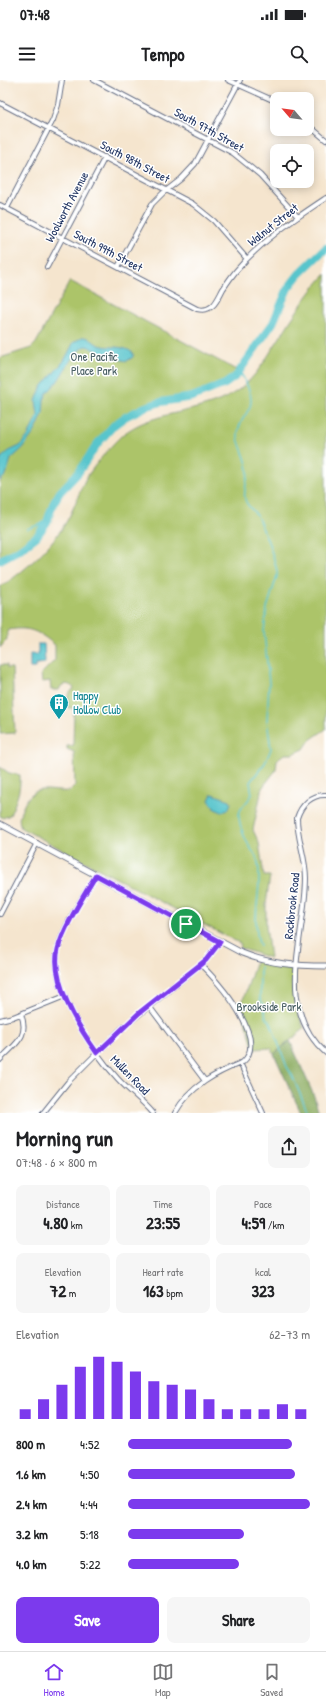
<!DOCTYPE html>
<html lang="en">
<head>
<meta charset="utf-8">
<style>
  :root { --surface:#fff; --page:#f6f6f6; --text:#202124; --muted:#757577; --line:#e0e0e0; --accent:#7c3aed }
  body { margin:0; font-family:"Patrick Hand",sans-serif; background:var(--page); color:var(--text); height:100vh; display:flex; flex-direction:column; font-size:15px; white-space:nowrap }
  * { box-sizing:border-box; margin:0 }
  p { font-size:13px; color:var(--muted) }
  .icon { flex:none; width:22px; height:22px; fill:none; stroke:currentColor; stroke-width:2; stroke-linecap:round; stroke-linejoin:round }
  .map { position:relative; height:1033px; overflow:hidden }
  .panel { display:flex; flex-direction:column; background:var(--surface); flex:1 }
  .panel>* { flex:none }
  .needle { width:26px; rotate:298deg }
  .buttons { position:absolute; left:270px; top:12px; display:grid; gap:8px }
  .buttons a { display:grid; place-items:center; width:44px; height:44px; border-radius:8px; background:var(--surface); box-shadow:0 2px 10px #0003; font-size:20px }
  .pin { position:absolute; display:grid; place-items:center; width:34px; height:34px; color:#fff; margin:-17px; border:2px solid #fff; border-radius:50%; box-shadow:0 1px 4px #0007 }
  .round { display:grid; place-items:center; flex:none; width:42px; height:42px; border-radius:8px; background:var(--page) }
  .headline { display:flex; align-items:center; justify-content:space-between; height:68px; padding:0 16px }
  h1 { font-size:22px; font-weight:800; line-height:30px }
  .stats { display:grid; grid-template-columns:repeat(3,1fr); gap:6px; height:68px; padding:4px 16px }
  .stats div { display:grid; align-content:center; border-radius:8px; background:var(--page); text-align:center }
  .stats b { font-size:17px; font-weight:800 }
  .stats small { font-size:11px; font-weight:400 }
  .stats p { font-size:11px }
  .chart { height:112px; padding:8px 16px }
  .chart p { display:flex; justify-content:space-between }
  .chart svg { width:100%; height:72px; margin-top:4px; stroke:var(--accent); stroke-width:6 }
  .button { display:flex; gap:8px; margin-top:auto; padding:8px 16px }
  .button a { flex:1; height:46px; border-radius:8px; background:var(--accent); color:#fff; font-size:16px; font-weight:800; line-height:46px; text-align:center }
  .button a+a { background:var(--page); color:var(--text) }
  ul { padding:0 16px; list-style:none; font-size:13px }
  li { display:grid; grid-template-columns:64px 48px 1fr; align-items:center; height:30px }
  li i { height:10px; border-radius:5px; background:var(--accent) }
  .status { display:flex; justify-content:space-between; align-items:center; height:28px; padding:0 20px; background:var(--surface); direction:ltr }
  .status svg { height:11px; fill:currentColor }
  header { display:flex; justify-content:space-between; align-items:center; height:52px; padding:0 16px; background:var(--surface); font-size:18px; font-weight:800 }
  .menu { display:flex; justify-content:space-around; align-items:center; height:56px; border-top:1px solid var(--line); background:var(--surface); font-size:11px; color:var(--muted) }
  .menu a { display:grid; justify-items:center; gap:2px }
  .menu .active { color:var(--accent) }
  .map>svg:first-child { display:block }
  .green { fill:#acc469; stroke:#647a64 }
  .forest { fill:#89aa5d; stroke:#526c5e }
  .water { fill:#58c5cc; stroke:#3a7a95 }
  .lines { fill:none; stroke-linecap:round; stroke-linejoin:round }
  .stream { stroke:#58c5cc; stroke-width:1.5 }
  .river { stroke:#58c5cc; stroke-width:8 }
  .minor-casing { stroke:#676f85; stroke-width:6 }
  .tertiary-casing { stroke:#676f85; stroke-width:7 }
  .minor { stroke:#fff; stroke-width:4 }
  .tertiary { stroke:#fff; stroke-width:5 }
  .route-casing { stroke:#fff; stroke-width:8 }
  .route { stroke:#7c3aed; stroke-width:5 }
  .labels { text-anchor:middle; stroke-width:3; stroke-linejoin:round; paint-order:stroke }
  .street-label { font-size:12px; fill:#1b2f5e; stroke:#fff }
  .park-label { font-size:12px; fill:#465c61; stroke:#fff }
  .culture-label { font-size:12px; fill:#0d838f; stroke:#fff; text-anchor:start }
</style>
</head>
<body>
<div class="status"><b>07:48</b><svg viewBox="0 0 49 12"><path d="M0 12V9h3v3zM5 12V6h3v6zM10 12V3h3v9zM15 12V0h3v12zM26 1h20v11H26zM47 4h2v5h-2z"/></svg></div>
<header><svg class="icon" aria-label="menu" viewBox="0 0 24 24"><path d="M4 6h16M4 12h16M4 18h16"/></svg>Tempo<svg class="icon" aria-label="search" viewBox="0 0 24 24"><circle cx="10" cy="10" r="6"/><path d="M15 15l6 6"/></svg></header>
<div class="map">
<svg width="326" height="1033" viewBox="0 0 326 1033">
  <rect width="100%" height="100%" fill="#fff"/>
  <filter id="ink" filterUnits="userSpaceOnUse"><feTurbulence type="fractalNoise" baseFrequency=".025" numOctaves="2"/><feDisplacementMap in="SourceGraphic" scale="8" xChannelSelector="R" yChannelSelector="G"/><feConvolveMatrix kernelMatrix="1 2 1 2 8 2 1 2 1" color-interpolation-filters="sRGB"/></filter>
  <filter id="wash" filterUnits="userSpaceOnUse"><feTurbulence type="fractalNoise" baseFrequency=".012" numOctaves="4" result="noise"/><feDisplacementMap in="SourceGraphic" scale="16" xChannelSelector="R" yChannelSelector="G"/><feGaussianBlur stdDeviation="0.9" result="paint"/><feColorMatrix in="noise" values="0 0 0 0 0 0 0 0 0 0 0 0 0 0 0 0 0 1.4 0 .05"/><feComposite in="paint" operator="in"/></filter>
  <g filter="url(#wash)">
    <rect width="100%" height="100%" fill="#f5e5ce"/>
    <path class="green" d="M 326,194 L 326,649 L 310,660 L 304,669 L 293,674 L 285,674 L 280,677 L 277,680 L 276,690 L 262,708 L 253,750 L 259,763 L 264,796 L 270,796 L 266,824 L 266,846 L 270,878 L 240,868 L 241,864 L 21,748 C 18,738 19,736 23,727 C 34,701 49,713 70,711 L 75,706 L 74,672 L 67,669 L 67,666 L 73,666 L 74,628 L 68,628 L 68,615 L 74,608 C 70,604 65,603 61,606 L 59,610 L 51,610 L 50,601 L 42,602 L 41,594 L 55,580 L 55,565 C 39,552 30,546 9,550 L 7,552 L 7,559 L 0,568 L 0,507 C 27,490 59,460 72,431 C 77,420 80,410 85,400 C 93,387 105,373 115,362 C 146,328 197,337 234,313 C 252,302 262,285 273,268 C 290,242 305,216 326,194 Z
      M 70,201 L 240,292 C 208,326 158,312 123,338 C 101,355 95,372 79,392 C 71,402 62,409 55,420 C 48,431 47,444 38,455 C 28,467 13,473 0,480 L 0,278 L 31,268 L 36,263 Z
      M 0,585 L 7,585 L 7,588 L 12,588 L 15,653 L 0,654 Z
      M 0,687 L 9,693 L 20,695 C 21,711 16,721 10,735 L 3,738 L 0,736 Z
      M 256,881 L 267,884 L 294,888 L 295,923 L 304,949 L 274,974 L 271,968 L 254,969 L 246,942 L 240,929 Z"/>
    <path class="forest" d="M 290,961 L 314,1016 L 319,1033 L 301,1033 L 274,974 Z"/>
    <path class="water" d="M 82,257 C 90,256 92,262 99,265 C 110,269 122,264 133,273 L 133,277 L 127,281 L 109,277 L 87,266 L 83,267 L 74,275 L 57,302 L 47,313 L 44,320 L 43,334 L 36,350 L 23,368 L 11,379 L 6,395 L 0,401 L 0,379 L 9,371 L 20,366 L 28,356 L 38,335 L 36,321 L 41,308 L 64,281 L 74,262 Z
      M 38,564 L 44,564 L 45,583 L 36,584 L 36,588 L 30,588 L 30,574 L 38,575 Z
      M 212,714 L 230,720 L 231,723 L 228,730 L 222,732 L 215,729 L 209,720 Z"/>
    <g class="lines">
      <path class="stream" d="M 240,292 C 246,301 255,318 249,329 C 244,338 237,345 238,357 C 240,369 248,379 248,392 C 248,401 243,409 245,419 C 246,426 254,430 257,436 C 265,453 273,472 277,491 L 277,496 L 267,528 L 264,551 L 269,603 L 267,640 L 271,669 L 265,683 L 250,702 L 252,714 C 248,723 238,727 239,738 C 240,747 245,760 250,767 C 253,773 257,776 258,783 C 263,812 250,835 260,866
        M 27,449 L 47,442
        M 260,887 L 260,919 L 264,925 L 266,938 L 270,941 L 287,987 L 292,995 L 308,1033"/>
      <path class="river" d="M 0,480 L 20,469 L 37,456 L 47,442 L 53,424 L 60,412 L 78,393 L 98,363 L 114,345 L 125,337 L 145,327 L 161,322 L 192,317 L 225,304 L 236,296 L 273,243 L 288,208 L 299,194 L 326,168"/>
    </g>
  </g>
  <g filter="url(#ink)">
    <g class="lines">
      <defs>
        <path id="minor" d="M 94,0 L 233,73 L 260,95 L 298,137
          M 228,0 L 277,22
          M 0,23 L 193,124 L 214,141 L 247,179
          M 307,44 L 326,60
          M 0,125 L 197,229 C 213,233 217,220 223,209 C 227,203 231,197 236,191 C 261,161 293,140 326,118
          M 7,128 L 53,40 L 58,25 L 62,0
          M 47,187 L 105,77
          M 118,187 L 152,124 L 163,113 L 181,99 L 195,84 L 240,0
          M 326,715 C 312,714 301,725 297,738 C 297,758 306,778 306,798 C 306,856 273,926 326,973
          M 96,795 C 83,818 65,842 58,868 C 48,907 93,972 118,999 C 129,1011 143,1021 153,1033
          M 0,834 L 37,763
          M 149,926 L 205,1001
          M 0,940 L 13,937 L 65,916
          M 0,980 C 14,964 30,958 21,934
          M 240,983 L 263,1033
          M 43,1033 L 68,1002 L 120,950 L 206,880 L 220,862
          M 175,1033 C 190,1006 216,993 243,982 C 269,959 218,901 201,885"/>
        <path id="tertiary" d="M 0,744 L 242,873 C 269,884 296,886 326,886"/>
      </defs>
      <use href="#minor" class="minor-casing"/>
      <use href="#tertiary" class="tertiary-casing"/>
      <use href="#minor" class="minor"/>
      <use href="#tertiary" class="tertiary"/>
    </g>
  </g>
  <g class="lines" filter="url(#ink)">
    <defs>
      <path id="route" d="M 96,795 L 220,862 L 206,880 L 139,933 L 97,973 C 79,948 50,901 58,869 C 64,846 84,816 96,795 Z"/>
    </defs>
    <use href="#route" class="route-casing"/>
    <use href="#route" class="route"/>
  </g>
  <defs>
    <symbol id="building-pin" viewBox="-11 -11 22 30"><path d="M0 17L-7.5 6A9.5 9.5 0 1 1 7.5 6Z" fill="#0f9aa8" stroke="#fff"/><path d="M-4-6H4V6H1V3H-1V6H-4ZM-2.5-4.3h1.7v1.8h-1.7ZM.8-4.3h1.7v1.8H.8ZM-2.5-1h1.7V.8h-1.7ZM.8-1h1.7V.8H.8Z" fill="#fff"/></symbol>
  </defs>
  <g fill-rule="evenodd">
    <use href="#building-pin" x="48" y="612" width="22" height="30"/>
  </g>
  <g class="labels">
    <g class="street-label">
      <text transform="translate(209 50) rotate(29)" y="4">South 97th Street</text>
      <text transform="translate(135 82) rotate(28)" y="4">South 98th Street</text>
      <text transform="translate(67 127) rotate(-62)" y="4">Woolworth Avenue</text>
      <text transform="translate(273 145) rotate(-38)" y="4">Walnut Street</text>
      <text transform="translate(108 171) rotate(28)" y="4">South 99th Street</text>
      <text transform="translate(292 826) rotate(-84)" y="4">Rockbrook Road</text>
      <text transform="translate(130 995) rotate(46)" y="4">Mullen Road</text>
    </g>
    <g class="park-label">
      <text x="94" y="281">One Pacific<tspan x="94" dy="14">Place Park</tspan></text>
      <text x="269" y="931">Brookside Park</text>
    </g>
    <g class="culture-label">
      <text x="73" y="620">Happy<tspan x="73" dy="14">Hollow Club</tspan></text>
    </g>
  </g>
</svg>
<div class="buttons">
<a><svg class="needle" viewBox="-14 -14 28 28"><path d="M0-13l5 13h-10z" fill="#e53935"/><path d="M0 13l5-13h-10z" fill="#757577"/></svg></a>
<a><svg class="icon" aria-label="locate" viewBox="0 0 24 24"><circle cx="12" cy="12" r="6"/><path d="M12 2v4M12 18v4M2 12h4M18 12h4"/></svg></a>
</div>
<div class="pin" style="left:186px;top:844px;background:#1e9e55"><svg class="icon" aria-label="arrive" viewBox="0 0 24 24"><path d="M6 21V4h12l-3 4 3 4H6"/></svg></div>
</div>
<section class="panel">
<div class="headline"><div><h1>Morning run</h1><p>07:48 · 6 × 800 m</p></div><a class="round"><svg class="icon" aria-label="share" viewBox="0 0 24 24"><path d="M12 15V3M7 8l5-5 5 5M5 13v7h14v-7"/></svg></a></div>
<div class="stats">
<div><p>Distance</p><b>4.80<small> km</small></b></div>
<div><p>Time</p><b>23:55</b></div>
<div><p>Pace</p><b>4:59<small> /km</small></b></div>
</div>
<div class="stats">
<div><p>Elevation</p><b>72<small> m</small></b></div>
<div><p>Heart rate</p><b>163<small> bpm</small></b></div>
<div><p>kcal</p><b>323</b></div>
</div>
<div class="chart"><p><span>Elevation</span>62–73 m</p>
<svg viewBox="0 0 160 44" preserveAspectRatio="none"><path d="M5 44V38M15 44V32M25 44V23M35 44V12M45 44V6M55 44V9M65 44V15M75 44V21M85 44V23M95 44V26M105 44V32M115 44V38M125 44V38M135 44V38M145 44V35M155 44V38"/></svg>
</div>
<ul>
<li><b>800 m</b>4:52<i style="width:90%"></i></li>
<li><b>1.6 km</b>4:50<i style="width:92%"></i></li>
<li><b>2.4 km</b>4:44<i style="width:100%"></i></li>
<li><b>3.2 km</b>5:18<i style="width:64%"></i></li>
<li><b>4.0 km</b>5:22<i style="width:61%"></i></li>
</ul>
<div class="button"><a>Save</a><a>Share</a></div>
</section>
<nav class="menu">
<a class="active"><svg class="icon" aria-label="home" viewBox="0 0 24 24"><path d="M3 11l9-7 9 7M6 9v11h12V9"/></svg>Home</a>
<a><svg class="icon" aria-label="map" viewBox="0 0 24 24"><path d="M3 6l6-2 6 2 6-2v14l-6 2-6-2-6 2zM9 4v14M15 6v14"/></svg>Map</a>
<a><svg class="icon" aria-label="saved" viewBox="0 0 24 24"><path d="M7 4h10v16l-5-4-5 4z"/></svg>Saved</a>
</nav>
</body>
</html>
